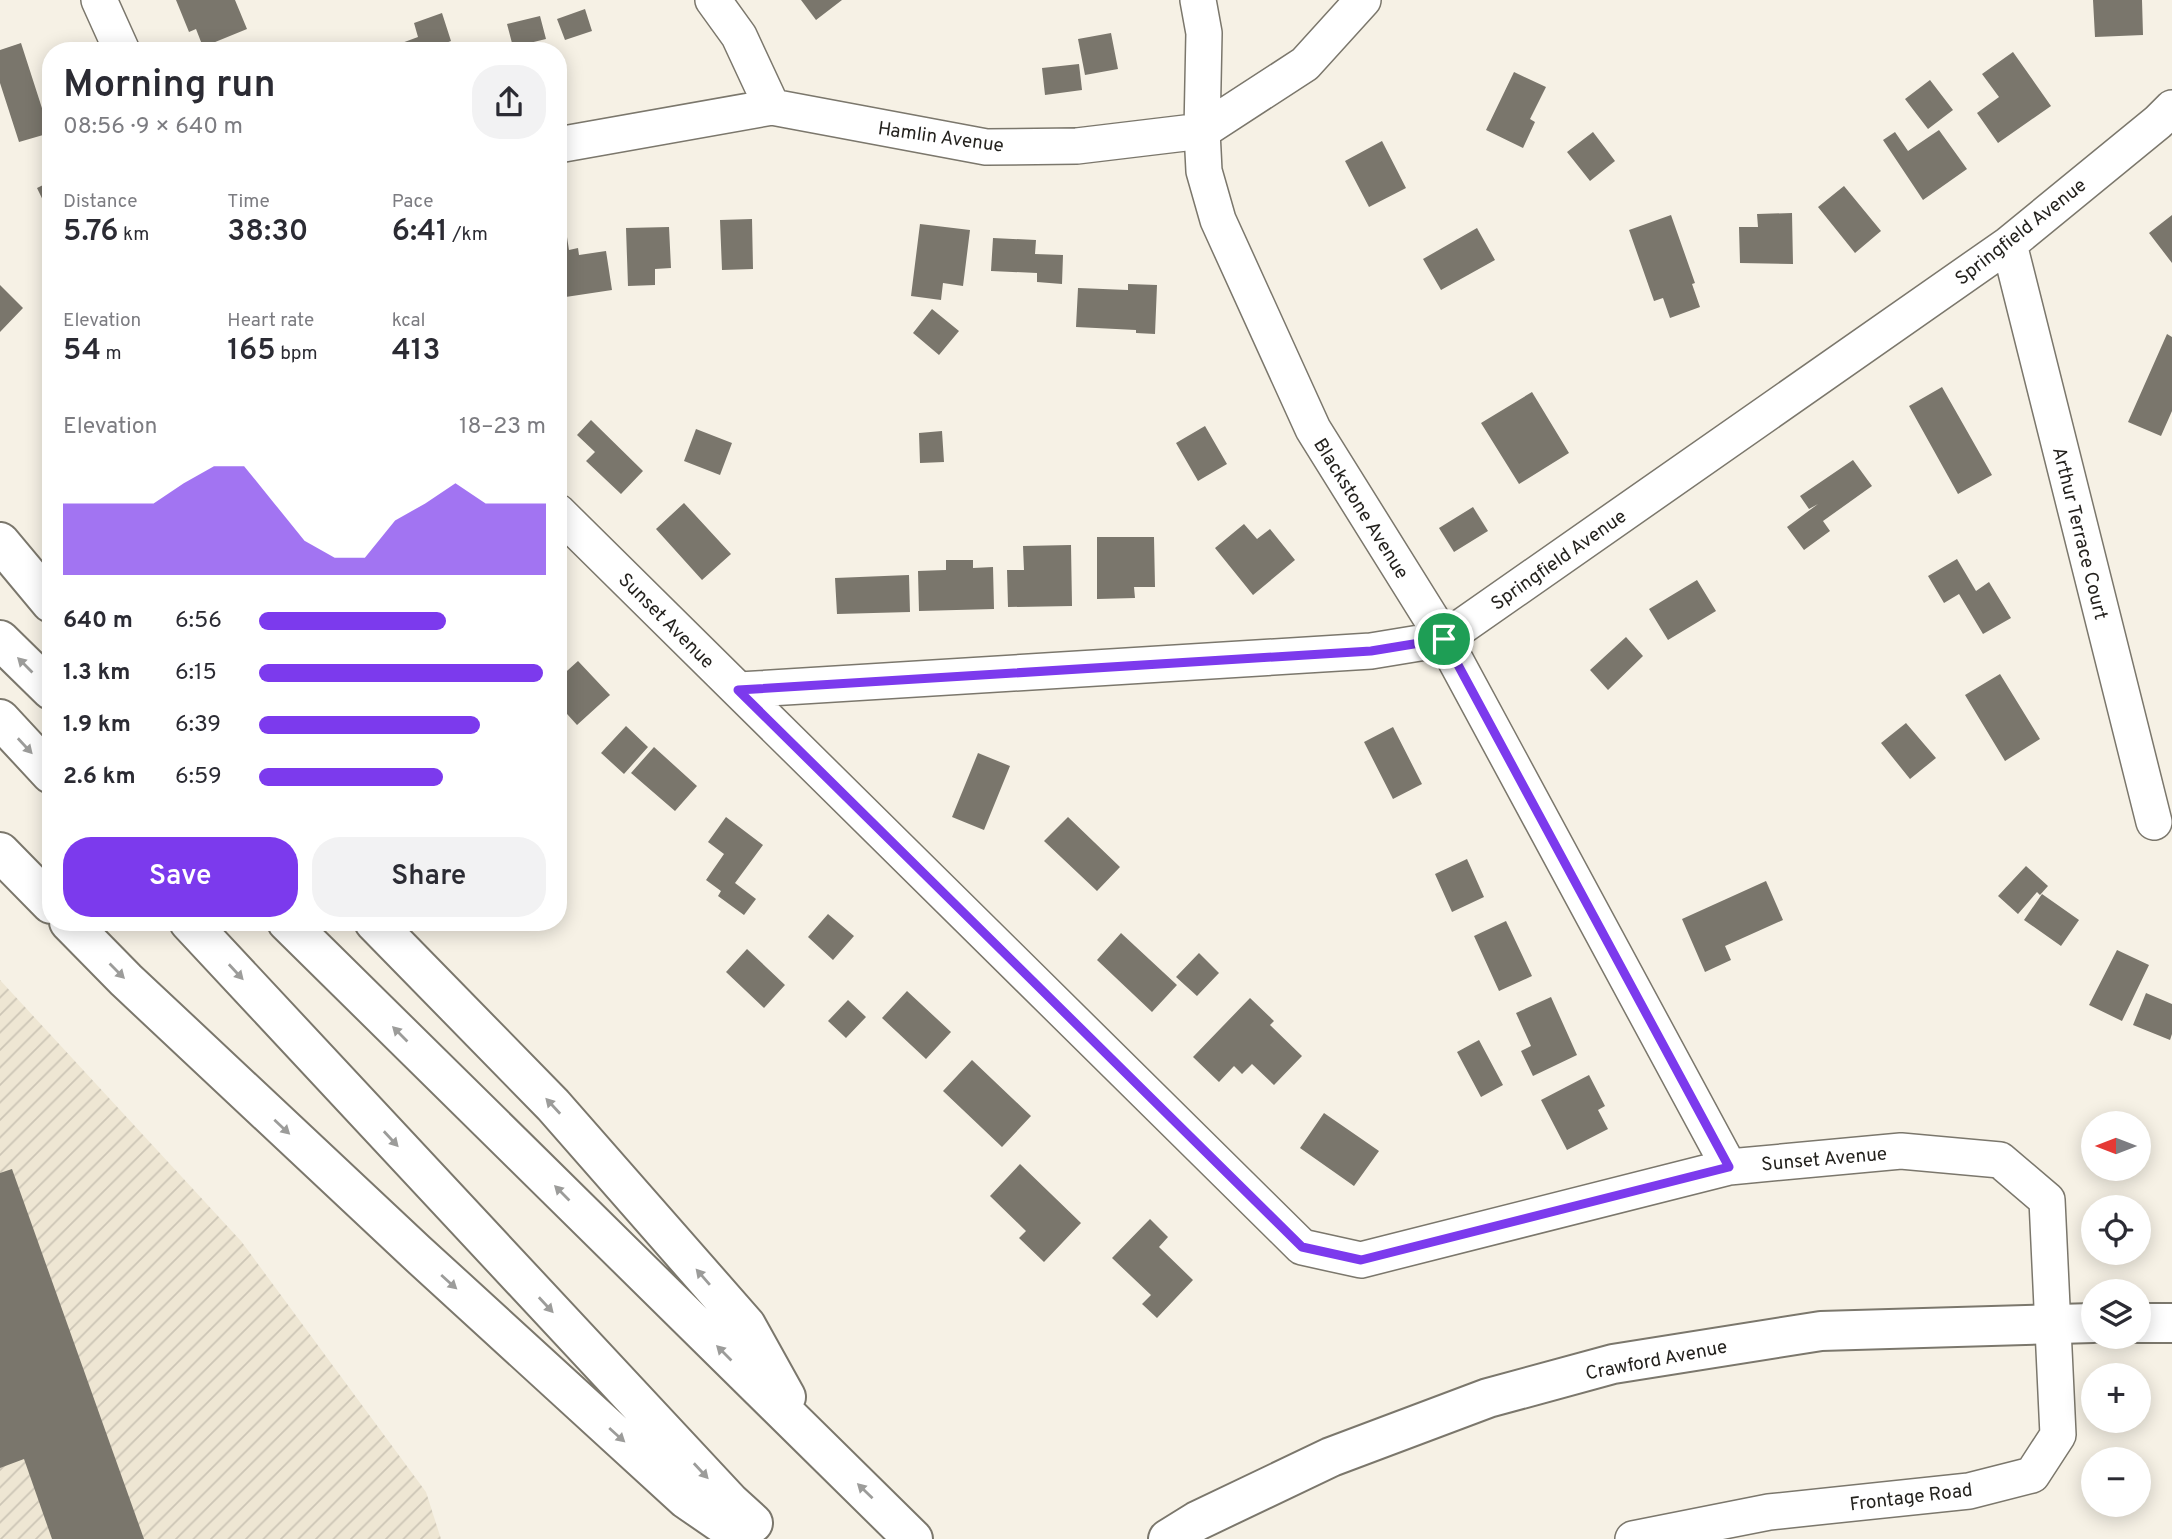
<!DOCTYPE html>
<html lang="en">
<head>
<meta charset="utf-8">
<style>
  :root { --surface:#fff; --page:#f2f2f3; --text:#2b2b33; --muted:#7c7c81; --accent:#7c3aed }
  body { margin:0; font-family:Overpass,sans-serif; background:var(--page); color:var(--text); height:100vh; display:flex; flex-direction:column; font-size:26px; white-space:nowrap }
  * { box-sizing:border-box; margin:0 }
  p { font-size:23px; color:var(--muted) }
  .icon { flex:none; width:38px; height:38px; fill:none; stroke:currentColor; stroke-width:2; stroke-linecap:round; stroke-linejoin:round }
  .map { position:relative; flex:1; overflow:hidden }
  .details { position:absolute; left:42px; top:42px; width:525px; height:889px; display:flex; flex-direction:column; background:var(--surface); border-radius:28px; box-shadow:0 4px 18px #0003 }
  .details>* { flex:none }
  .needle { width:46px; rotate:270deg }
  .tools { position:absolute; left:2081px; top:1111px; display:grid; gap:14px }
  .tools a { display:grid; place-items:center; width:70px; height:70px; border-radius:50%; background:var(--surface); box-shadow:0 4px 18px #0003; font-size:35px }
  .pin { position:absolute; display:grid; place-items:center; width:60px; height:60px; color:#fff; margin:-30px; border:4px solid #fff; border-radius:50%; box-shadow:0 2px 7px #0007 }
  .round { display:grid; place-items:center; flex:none; width:74px; height:74px; border-radius:28px; background:var(--page) }
  .overview { display:flex; align-items:center; justify-content:space-between; height:119px; padding:0 21px }
  h1 { font-size:38px; font-weight:600; line-height:52px }
  .metrics { display:grid; grid-template-columns:repeat(3,1fr); gap:10px; height:119px; padding:7px 21px }
  .metrics div { display:grid; align-content:center }
  .metrics b { font-size:30px; font-weight:600 }
  .metrics small { font-size:19px; font-weight:400 }
  .metrics p { font-size:19px }
  .chart { height:196px; padding:14px 21px }
  .chart p { display:flex; justify-content:space-between }
  .chart svg { width:100%; height:126px; margin-top:7px; fill:var(--accent); opacity:.7 }
  .cta { display:flex; gap:14px; margin-top:auto; padding:14px 21px }
  .cta a { flex:1; height:80px; border-radius:28px; background:var(--accent); color:#fff; font-size:28px; font-weight:600; line-height:80px; text-align:center }
  .cta a+a { background:var(--page); color:var(--text) }
  ul { padding:0 21px; list-style:none; font-size:23px }
  li { display:grid; grid-template-columns:112px 84px 1fr; align-items:center; height:52px }
  li i { height:18px; border-radius:9px; background:var(--accent) }
  .map>svg:first-child { display:block }
  .industrial { fill:url(#industrial-furrows) }
  .building { fill:#7a766c }
  .lines { fill:none; stroke-linecap:round; stroke-linejoin:round }
  .minor-casing { stroke:#7b776c; stroke-width:38 }
  .major-casing { stroke:#7b776c; stroke-width:42 }
  .highway-casing { stroke:#7b776c; stroke-width:42 }
  .minor { stroke:#fff; stroke-width:35 }
  .major { stroke:#fff; stroke-width:38 }
  .highway { stroke:#fff; stroke-width:38 }
  .oneway { fill:#9c9c9a }
  .route-casing { stroke:#fff; stroke-width:14 }
  .route { stroke:#7c3aed; stroke-width:9 }
  .labels { text-anchor:middle; stroke-width:5; stroke-linejoin:round; paint-order:stroke }
  .street-label { font-size:19px; fill:#24221e; stroke:#fff }
</style>
</head>
<body>
<div class="map">
<svg width="2172" height="1539" viewBox="0 0 2172 1539">
  <defs>
    <pattern id="industrial-furrows" width="10" height="10" patternUnits="userSpaceOnUse" patternTransform="scale(1.75)"><rect width="10" height="10" fill="#eee6d3"/><path d="M-1 1l2-2M0 10L10 0M9 11l2-2" fill="none" stroke="#ccc5b5"/></pattern>
  </defs>
  <rect width="100%" height="100%" fill="#f6f1e5"/>
  <path class="industrial" d="M 0,980 L 241,1241 L 426,1492 L 441,1539 L 0,1539 Z"/>
  <path class="building" d="M 176,0 L 235,0 L 247,29 L 203,47 L 196,29 L 189,32 Z
    M 801,0 L 842,0 L 816,20 Z
    M 2093,0 L 2142,0 L 2143,35 L 2095,37 Z
    M 585,9 L 592,31 L 565,40 L 557,19 Z
    M 442,13 L 451,41 L 425,51 L 380,51 L 418,37 L 414,23 Z
    M 540,16 L 546,39 L 513,47 L 507,24 Z
    M 1111,33 L 1118,69 L 1085,75 L 1078,39 Z
    M 21,43 L 50,133 L 19,142 L 0,83 L 0,50 Z
    M 2013,52 L 2051,106 L 1998,143 L 1977,113 L 1999,97 L 1982,74 Z
    M 1079,64 L 1082,90 L 1045,95 L 1042,68 Z
    M 1514,72 L 1546,87 L 1530,119 L 1535,122 L 1523,148 L 1486,130 Z
    M 1930,80 L 1953,110 L 1928,129 L 1905,99 Z
    M 1939,130 L 1967,169 L 1923,200 L 1883,140 L 1895,132 L 1908,151 Z
    M 1593,132 L 1615,161 L 1590,181 L 1567,152 Z
    M 1382,141 L 1406,188 L 1369,207 L 1345,161 Z
    M 51,181 L 51,217 L 37,188 Z
    M 1844,186 L 1881,231 L 1855,253 L 1818,207 Z
    M 1792,213 L 1793,264 L 1740,263 L 1739,227 L 1758,227 L 1757,214 Z
    M 1671,215 L 1695,283 L 1692,284 L 1700,307 L 1670,318 L 1663,298 L 1654,301 L 1629,230 Z
    M 2172,215 L 2172,263 L 2149,233 Z
    M 752,219 L 753,269 L 722,270 L 720,220 Z
    M 920,224 L 970,230 L 963,286 L 943,283 L 941,300 L 911,296 Z
    M 669,227 L 671,268 L 655,269 L 655,285 L 628,286 L 626,228 Z
    M 1477,228 L 1495,260 L 1441,290 L 1423,259 Z
    M 567,237 L 569,250 L 578,248 L 579,255 L 606,251 L 612,290 L 559,298 L 558,238 Z
    M 993,238 L 1036,240 L 1035,254 L 1063,255 L 1062,284 L 1037,282 L 1037,273 L 991,271 Z
    M 1128,284 L 1157,285 L 1155,334 L 1136,333 L 1136,330 L 1076,327 L 1078,288 L 1128,290 Z
    M 0,285 L 23,308 L 0,332 Z
    M 932,309 L 959,331 L 939,355 L 913,333 Z
    M 2167,334 L 2172,337 L 2172,411 L 2161,436 L 2128,422 Z
    M 1942,387 L 1992,475 L 1958,494 L 1909,406 Z
    M 1532,392 L 1569,453 L 1519,484 L 1481,423 Z
    M 591,420 L 643,471 L 621,494 L 586,461 L 595,452 L 577,435 Z
    M 1205,426 L 1227,464 L 1198,481 L 1176,443 Z
    M 696,429 L 732,443 L 720,475 L 684,461 Z
    M 942,431 L 944,462 L 920,463 L 919,433 Z
    M 1853,460 L 1872,486 L 1823,521 L 1830,531 L 1804,550 L 1787,527 L 1818,504 L 1809,509 L 1800,496 Z
    M 684,503 L 731,554 L 702,580 L 656,529 Z
    M 1473,507 L 1488,531 L 1454,552 L 1439,528 Z
    M 1244,524 L 1257,539 L 1270,529 L 1295,560 L 1253,595 L 1215,548 Z
    M 1097,537 L 1154,537 L 1155,587 L 1134,587 L 1135,598 L 1097,599 Z
    M 1071,545 L 1072,606 L 1008,607 L 1007,570 L 1024,570 L 1023,546 Z
    M 1957,559 L 1976,591 L 1989,582 L 2011,618 L 1983,634 L 1959,594 L 1944,603 L 1928,576 Z
    M 946,560 L 973,560 L 973,568 L 993,567 L 994,609 L 919,611 L 918,571 L 946,570 Z
    M 909,575 L 910,612 L 837,614 L 835,578 Z
    M 1697,580 L 1716,611 L 1668,640 L 1649,609 Z
    M 1626,637 L 1643,656 L 1608,690 L 1590,670 Z
    M 578,661 L 610,695 L 577,725 L 558,704 L 558,679 Z
    M 2000,674 L 2040,739 L 2005,761 L 1965,695 Z
    M 1906,723 L 1936,758 L 1910,779 L 1881,743 Z
    M 626,726 L 648,747 L 624,774 L 601,753 Z
    M 1393,727 L 1422,784 L 1393,799 L 1364,742 Z
    M 654,747 L 697,786 L 675,811 L 631,773 Z
    M 978,753 L 1010,766 L 984,830 L 952,817 Z
    M 726,817 L 763,845 L 735,883 L 756,899 L 744,915 L 718,896 L 721,891 L 706,880 L 724,854 L 708,842 Z
    M 1068,817 L 1120,867 L 1097,891 L 1044,841 Z
    M 1467,859 L 1484,897 L 1452,912 L 1435,874 Z
    M 2026,866 L 2048,886 L 2040,895 L 2037,892 L 2018,914 L 1998,896 Z
    M 1766,881 L 1783,920 L 1725,946 L 1731,960 L 1705,972 L 1682,919 Z
    M 2042,894 L 2079,920 L 2061,946 L 2024,920 Z
    M 828,914 L 854,936 L 833,960 L 808,937 Z
    M 1506,921 L 1532,976 L 1499,991 L 1474,936 Z
    M 1121,933 L 1177,985 L 1152,1012 L 1097,960 Z
    M 747,949 L 785,985 L 764,1008 L 726,972 Z
    M 2117,950 L 2149,965 L 2122,1021 L 2089,1005 Z
    M 1199,953 L 1219,973 L 1197,996 L 1176,977 Z
    M 907,991 L 951,1032 L 926,1059 L 882,1018 Z
    M 2146,993 L 2172,1004 L 2172,1034 L 2170,1040 L 2133,1025 Z
    M 1551,997 L 1577,1055 L 1533,1076 L 1521,1051 L 1531,1046 L 1516,1013 Z
    M 1250,998 L 1274,1021 L 1270,1025 L 1302,1056 L 1274,1085 L 1252,1064 L 1242,1074 L 1234,1066 L 1219,1082 L 1193,1057 Z
    M 848,1000 L 866,1017 L 846,1038 L 828,1021 Z
    M 1479,1040 L 1503,1085 L 1481,1097 L 1457,1052 Z
    M 972,1060 L 1031,1116 L 1002,1147 L 943,1091 Z
    M 1589,1075 L 1605,1106 L 1598,1110 L 1608,1129 L 1567,1150 L 1541,1100 Z
    M 1324,1113 L 1379,1151 L 1354,1186 L 1300,1148 Z
    M 1020,1164 L 1081,1223 L 1044,1262 L 1019,1238 L 1026,1231 L 990,1196 Z
    M 12,1169 L 144,1539 L 52,1539 L 24,1459 L 0,1468 L 0,1173 Z
    M 1150,1219 L 1168,1237 L 1159,1247 L 1193,1280 L 1157,1318 L 1142,1304 L 1151,1295 L 1112,1258 Z"/>
  <g class="lines">
    <defs>
      <path id="minor" d="M 99,0 L 122,51
        M 713,0 L 739,36 L 772,107
        M 1198,0 L 1204,33 L 1202,131 L 1204,171 L 1218,220 L 1313,429 L 1444,639 L 1729,1167
        M 558,145 L 772,107 L 986,147 L 1077,146 L 1202,131 L 1305,64 L 1363,0
        M 2009,244 L 2154,822
        M 558,512 L 1302,1247 L 1361,1260 L 1729,1167 L 1901,1151 L 2000,1160 L 2047,1200 L 2058,1435 L 2032,1475 L 1969,1491 L 1769,1512 L 1633,1539
        M 739,690 L 1371,651 L 1444,639 L 2009,244 L 2158,122 L 2172,108"/>
      <path id="major" d="M 2138,1323 L 2172,1323
        M 1168,1539 L 1197,1521 L 1331,1457 L 1488,1398 L 1613,1364 L 1821,1331 L 2093,1323"/>
      <path id="highway" d="M 0,542 L 51,603
        M 0,640 L 51,690
        M 0,719 L 51,774
        M 0,852 L 51,904
        M 69,922 L 126,980 L 416,1252 L 686,1499 L 744,1539
        M 189,922 L 730,1502 L 753,1523
        M 287,922 L 913,1539
        M 374,922 L 553,1105 L 746,1325 L 786,1397"/>
    </defs>
    <use href="#minor" class="minor-casing"/>
    <use href="#major" class="major-casing"/>
    <use href="#highway" class="highway-casing"/>
    <use href="#minor" class="minor"/>
    <use href="#major" class="major"/>
    <use href="#highway" class="highway"/>
  </g>
  <defs><path id="oneway-solid" d="M-6-.8H1V-3.2L6.5 0L1 3.2V.8H-6Z" transform="scale(1.75)"/></defs>
  <g class="oneway">
    <use href="#oneway-solid" transform="translate(25 665) rotate(-135)"/>
    <use href="#oneway-solid" transform="translate(25 746) rotate(47)"/>
    <use href="#oneway-solid" transform="translate(117 971) rotate(45)"/>
    <use href="#oneway-solid" transform="translate(236 972) rotate(47)"/>
    <use href="#oneway-solid" transform="translate(400 1034) rotate(-135)"/>
    <use href="#oneway-solid" transform="translate(553 1106) rotate(-133)"/>
    <use href="#oneway-solid" transform="translate(282 1127) rotate(43)"/>
    <use href="#oneway-solid" transform="translate(391 1139) rotate(47)"/>
    <use href="#oneway-solid" transform="translate(562 1193) rotate(-135)"/>
    <use href="#oneway-solid" transform="translate(703 1277) rotate(-131)"/>
    <use href="#oneway-solid" transform="translate(449 1282) rotate(42)"/>
    <use href="#oneway-solid" transform="translate(546 1305) rotate(47)"/>
    <use href="#oneway-solid" transform="translate(724 1353) rotate(-135)"/>
    <use href="#oneway-solid" transform="translate(617 1435) rotate(42)"/>
    <use href="#oneway-solid" transform="translate(701 1471) rotate(47)"/>
    <use href="#oneway-solid" transform="translate(865 1491) rotate(-136)"/>
  </g>
  <g class="lines">
    <defs>
      <path id="route" d="M 1444,639 L 1729,1167 L 1361,1260 L 1302,1247 L 738,690 L 1371,651 Z"/>
    </defs>
    <use href="#route" class="route-casing"/>
    <use href="#route" class="route"/>
  </g>
  <g class="labels">
    <g class="street-label">
      <text transform="translate(941 136) rotate(8)" y="7">Hamlin Avenue</text>
      <text transform="translate(2020 231) rotate(-38)" y="7">Springfield Avenue</text>
      <text transform="translate(1362 508) rotate(58)" y="7">Blackstone Avenue</text>
      <text transform="translate(2081 533) rotate(76)" y="7">Arthur Terrace Court</text>
      <text transform="translate(1558 559) rotate(-35)" y="7">Springfield Avenue</text>
      <text transform="translate(667 620) rotate(45)" y="7">Sunset Avenue</text>
      <text transform="translate(1824 1158) rotate(-5)" y="7">Sunset Avenue</text>
      <text transform="translate(1656 1359) rotate(-11)" y="7">Crawford Avenue</text>
      <text transform="translate(1911 1496) rotate(-7)" y="7">Frontage Road</text>
    </g>
  </g>
</svg>
<div class="tools">
<a><svg class="needle" viewBox="-14 -14 28 28"><path d="M0-13l5 13h-10z" fill="#e53935"/><path d="M0 13l5-13h-10z" fill="#7c7c81"/></svg></a>
<a><svg class="icon" aria-label="locate" viewBox="0 0 24 24"><circle cx="12" cy="12" r="6"/><path d="M12 2v4M12 18v4M2 12h4M18 12h4"/></svg></a>
<a><svg class="icon" aria-label="layers" viewBox="0 0 24 24"><path d="M12 4l9 5-9 5-9-5zM3 14l9 5 9-5"/></svg></a>
<a>+</a>
<a>−</a>
</div>
<div class="pin" style="left:1444px;top:639px;background:#1e9e55"><svg class="icon" aria-label="arrive" viewBox="0 0 24 24"><path d="M6 21V4h12l-3 4 3 4H6"/></svg></div>
<section class="details">
<div class="overview"><div><h1>Morning run</h1><p>08:56 · 9 × 640 m</p></div><a class="round"><svg class="icon" aria-label="share" viewBox="0 0 24 24"><path d="M12 15V3M7 8l5-5 5 5M5 13v7h14v-7"/></svg></a></div>
<div class="metrics">
<div><p>Distance</p><b>5.76<small> km</small></b></div>
<div><p>Time</p><b>38:30</b></div>
<div><p>Pace</p><b>6:41<small> /km</small></b></div>
</div>
<div class="metrics">
<div><p>Elevation</p><b>54<small> m</small></b></div>
<div><p>Heart rate</p><b>165<small> bpm</small></b></div>
<div><p>kcal</p><b>413</b></div>
</div>
<div class="chart"><p><span>Elevation</span>18–23 m</p>
<svg viewBox="0 0 160 44" preserveAspectRatio="none"><path d="M0 44V19L10 19L20 19L30 19L40 12L50 6L60 6L70 19L80 32L90 38L100 38L110 25L120 19L130 12L140 19L150 19L160 19V44z"/></svg>
</div>
<ul>
<li><b>640 m</b>6:56<i style="width:65%"></i></li>
<li><b>1.3 km</b>6:15<i style="width:99%"></i></li>
<li><b>1.9 km</b>6:39<i style="width:77%"></i></li>
<li><b>2.6 km</b>6:59<i style="width:64%"></i></li>
</ul>
<div class="cta"><a>Save</a><a>Share</a></div>
</section>
</div>
</body>
</html>
